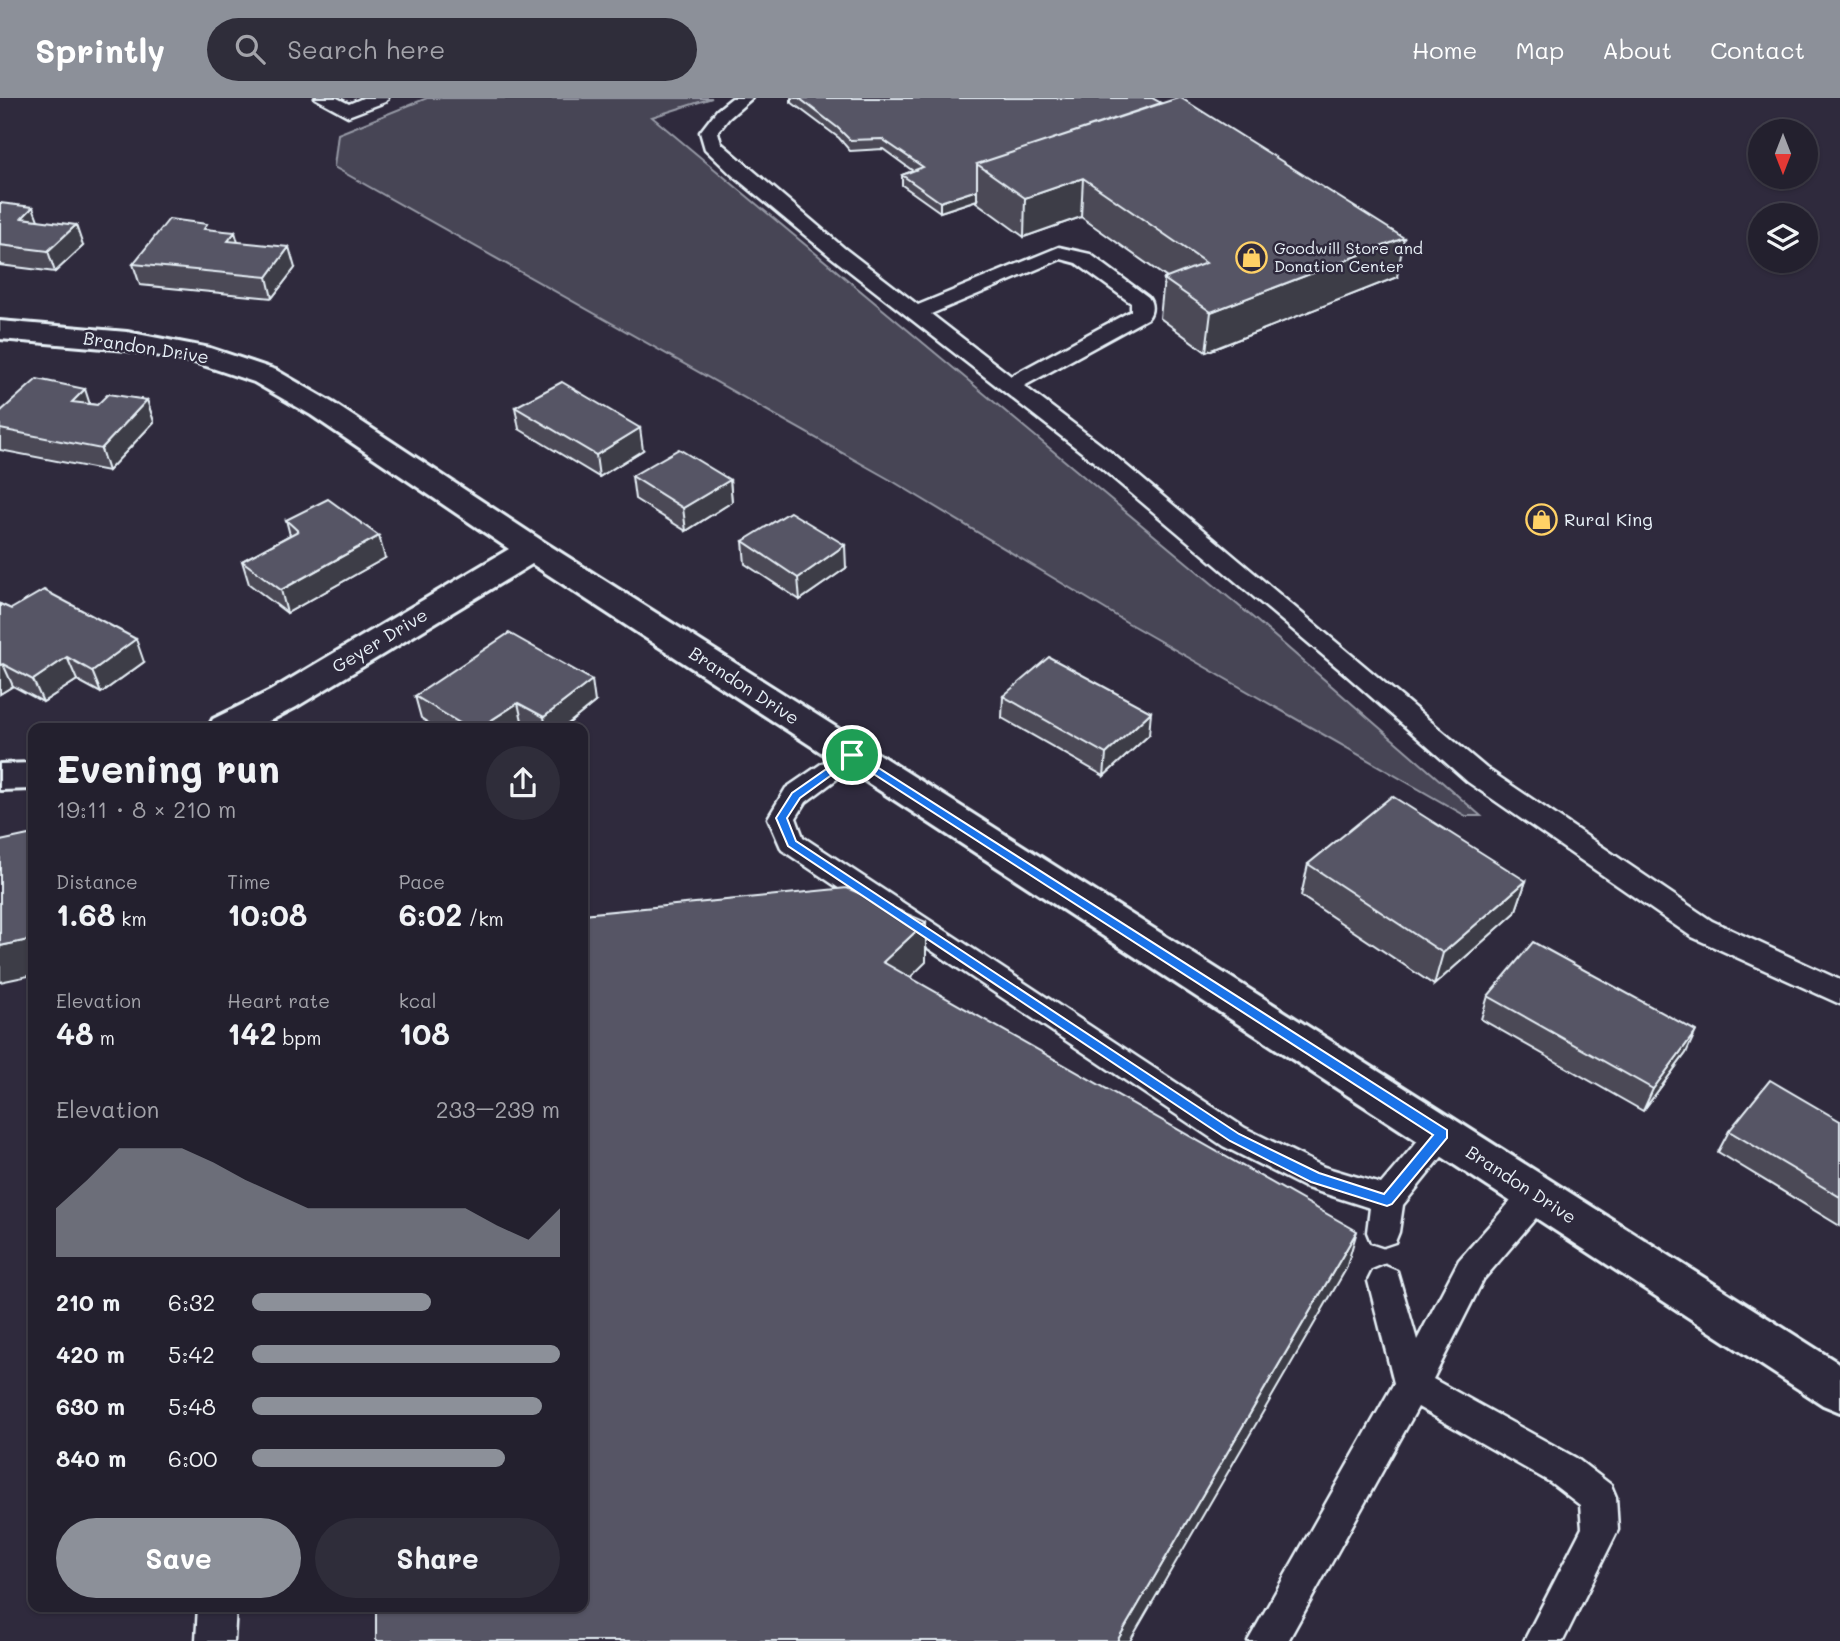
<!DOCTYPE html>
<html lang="en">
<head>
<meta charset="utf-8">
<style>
  :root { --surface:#23202e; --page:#2f2d3a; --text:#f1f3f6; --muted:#a3a3aa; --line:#403e4a; --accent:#8c9099 }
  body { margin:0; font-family:Mali,sans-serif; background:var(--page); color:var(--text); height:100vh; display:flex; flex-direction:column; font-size:26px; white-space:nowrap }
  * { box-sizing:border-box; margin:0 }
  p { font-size:23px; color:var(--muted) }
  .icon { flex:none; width:38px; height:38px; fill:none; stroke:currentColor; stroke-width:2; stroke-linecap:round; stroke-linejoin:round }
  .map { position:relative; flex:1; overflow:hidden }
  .sheet { position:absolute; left:28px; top:625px; width:560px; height:889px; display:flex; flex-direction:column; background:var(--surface); border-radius:14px; box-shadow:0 2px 5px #0004,0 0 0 2px var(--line) }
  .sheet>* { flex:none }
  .needle { width:46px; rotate:180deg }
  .fabs { position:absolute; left:1748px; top:21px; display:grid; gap:14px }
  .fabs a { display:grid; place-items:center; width:70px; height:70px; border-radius:50%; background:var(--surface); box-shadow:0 2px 5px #0004,0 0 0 2px var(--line); font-size:35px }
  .pin { position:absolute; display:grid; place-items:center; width:60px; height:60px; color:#fff; margin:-30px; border:4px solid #fff; border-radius:50%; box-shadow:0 2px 7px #0007 }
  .round { display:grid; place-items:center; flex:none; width:74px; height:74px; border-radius:37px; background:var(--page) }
  .head { display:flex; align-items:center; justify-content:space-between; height:119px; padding:0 28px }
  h1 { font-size:38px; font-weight:800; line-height:52px }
  .metrics { display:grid; grid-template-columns:repeat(3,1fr); gap:10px; height:119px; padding:7px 28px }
  .metrics div { display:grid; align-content:center }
  .metrics b { font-size:30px; font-weight:800 }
  .metrics small { font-size:19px; font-weight:400 }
  .metrics p { font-size:19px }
  .chart { height:196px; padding:14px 28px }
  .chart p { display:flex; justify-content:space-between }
  .chart svg { width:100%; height:126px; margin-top:7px; fill:var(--accent); opacity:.7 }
  .button { display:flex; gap:14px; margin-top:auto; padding:14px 28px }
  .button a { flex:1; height:80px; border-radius:42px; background:var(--accent); color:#fff; font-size:28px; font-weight:800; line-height:80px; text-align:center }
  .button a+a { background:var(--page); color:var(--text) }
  ul { padding:0 28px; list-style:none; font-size:23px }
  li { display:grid; grid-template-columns:112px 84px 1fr; align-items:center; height:52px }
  li i { height:18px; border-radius:9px; background:var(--accent) }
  header { display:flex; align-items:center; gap:42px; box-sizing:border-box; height:98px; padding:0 35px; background:var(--accent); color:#fff }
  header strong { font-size:33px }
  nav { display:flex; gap:38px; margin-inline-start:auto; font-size:24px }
  .search { width:490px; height:63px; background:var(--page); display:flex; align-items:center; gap:18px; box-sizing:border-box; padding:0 24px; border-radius:38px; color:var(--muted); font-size:26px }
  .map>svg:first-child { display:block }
  .green { fill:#464455; stroke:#979aa6; stroke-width:2 }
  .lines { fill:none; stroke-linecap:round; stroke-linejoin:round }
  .lane-casing { stroke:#e8f1f8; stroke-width:5 }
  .street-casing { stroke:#e8f1f8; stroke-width:6 }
  .lane { fill:#2f2a3d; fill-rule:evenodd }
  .street { fill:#2f2a3d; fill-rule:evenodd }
  .wall { fill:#4b4957; stroke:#e8f1f8; stroke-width:2 }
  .shaded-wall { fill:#3d3c47; stroke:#e8f1f8; stroke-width:2 }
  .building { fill:#575565; stroke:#e8f1f8; stroke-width:2 }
  .route { fill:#1a73e8; stroke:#fff; stroke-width:2; fill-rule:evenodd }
  .labels { text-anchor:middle; stroke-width:5; stroke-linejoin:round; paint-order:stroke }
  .far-poi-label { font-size:16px; fill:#e8f1f8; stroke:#2f2a3d; text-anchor:start }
  .street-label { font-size:18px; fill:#e8f1f8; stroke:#2f2a3d }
  .poi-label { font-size:18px; fill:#e8f1f8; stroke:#2f2a3d; text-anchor:start }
</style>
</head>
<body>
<header>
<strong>Sprintly</strong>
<div class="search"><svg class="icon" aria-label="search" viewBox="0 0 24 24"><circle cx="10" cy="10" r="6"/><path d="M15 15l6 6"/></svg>Search here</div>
<nav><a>Home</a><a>Map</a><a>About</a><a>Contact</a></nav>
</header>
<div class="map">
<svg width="1840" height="1543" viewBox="0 0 1840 1543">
  <rect width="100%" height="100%" fill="#2f2a3d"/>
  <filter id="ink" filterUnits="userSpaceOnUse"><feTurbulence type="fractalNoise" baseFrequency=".0143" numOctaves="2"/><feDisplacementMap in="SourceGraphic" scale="14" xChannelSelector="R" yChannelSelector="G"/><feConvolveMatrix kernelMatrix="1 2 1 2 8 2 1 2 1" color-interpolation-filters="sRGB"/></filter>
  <g filter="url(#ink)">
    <path class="green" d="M 427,0 L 712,0 L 652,19 L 1257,523 L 1481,718 L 1466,718 L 1128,525 L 894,384 L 334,69 L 338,36 Z"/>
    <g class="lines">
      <defs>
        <path id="lane" d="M 315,0 L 337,0 L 349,6 L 363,0 L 388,0 L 385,4 L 348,18 Z
          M 732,0 L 752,0 L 729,20 L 718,34 L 721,45 L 844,150 L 918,207 L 1059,149 L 1090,156 L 1148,199 C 1153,205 1153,214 1148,220 L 1024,288 L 1109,353 L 1486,670 L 1712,823 L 1840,882 L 1840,906 L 1692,839 L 1468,684 L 1344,575 L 1093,363 L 830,158 L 731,76 L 705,51 L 700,34 L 717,12 ZM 1061,161 L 1076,165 L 1131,205 L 1131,213 L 1011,278 L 931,216 Z
          M 852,648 L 861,651 L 865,657 L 861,663 L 806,704 L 796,720 L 803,739 L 1245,1030 L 1324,1069 L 1381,1086 L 1431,1027 L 1442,1023 L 1453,1027 L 1458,1036 L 1453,1045 L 1403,1107 L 1399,1134 L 1395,1144 L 1383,1148 L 1371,1144 L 1367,1134 L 1370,1110 L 1304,1089 L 1223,1048 L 782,752 L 768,720 L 786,690 L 843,651 Z
          M 1536,1083 L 1547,1087 L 1552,1097 L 1547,1107 L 1483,1182 L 1433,1281 L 1576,1360 L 1611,1387 L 1616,1399 L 1618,1432 L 1563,1543 L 1524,1543 L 1582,1430 L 1580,1407 L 1550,1384 L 1418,1309 L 1288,1543 L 1248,1543 L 1394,1285 L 1368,1183 L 1373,1173 L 1385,1168 L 1397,1173 L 1417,1242 L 1459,1162 L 1525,1087 Z
          M 198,1508 L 236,1508 L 234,1543 L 196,1543 Z"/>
        <path id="street" d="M 0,223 L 127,234 L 210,250 L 276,272 L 333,305 L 544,444 L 1840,1266 L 1840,1314 L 1823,1307 L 532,466 L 296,609 L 256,630 L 208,630 L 213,621 L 270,593 L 509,451 L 311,317 L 254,284 L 194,264 L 127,252 L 0,241 Z
          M 33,665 L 33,691 L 0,692 L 0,666 Z"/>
      </defs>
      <use href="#lane" class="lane-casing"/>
      <use href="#street" class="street-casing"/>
      <use href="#lane" class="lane"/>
      <use href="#street" class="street"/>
    </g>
    <path class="wall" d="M 791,0 L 1152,0 L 1397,179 L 1206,254 L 1160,220 L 1164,181 L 1167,180 L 1081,119 L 1024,139 L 976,104 L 977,102 L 940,114 L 902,87 L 902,77 L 913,73 L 883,51 L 850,53 L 839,40 L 791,4 Z
      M 0,105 L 38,122 L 83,148 L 55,174 L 0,167 Z
      M 208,131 L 238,144 L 295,170 L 272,200 L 140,187 L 133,166 Z
      M 147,302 L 154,324 L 108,373 L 0,352 L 0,314 L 90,306 L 97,307 Z
      M 515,309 L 643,352 L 599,379 L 519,331 Z
      M 632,378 L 730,382 L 732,404 L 686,433 L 635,401 Z
      M 286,422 L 385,460 L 287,515 L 249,486 L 242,463 L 290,437 Z
      M 743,443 L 846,470 L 800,502 L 745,466 Z
      M 0,506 L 11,511 L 144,564 L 101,595 L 77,582 L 43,604 L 13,588 L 0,596 Z
      M 415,598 L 595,604 L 563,630 L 528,630 L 523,627 L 519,630 L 436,630 L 421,620 Z
      M 1003,598 L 1149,637 L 1104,678 L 1002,620 Z
      M 1308,766 L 1526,783 L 1515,815 L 1434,887 L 1301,798 Z
      M 1488,898 L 1686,955 L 1643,1013 L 1481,921 Z
      M 1840,1023 L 1840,1128 L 1718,1054 L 1729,1033 Z"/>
    <path class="shaded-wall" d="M 1083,80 L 1081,119 L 1024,139 L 1025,100 Z
      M 977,92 L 977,102 L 940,114 L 940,104 Z
      M 33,109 L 41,130 L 22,120 Z
      M 76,127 L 83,148 L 55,174 L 48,153 Z
      M 235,134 L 241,155 L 228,143 Z
      M 1404,140 L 1397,179 L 1206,254 L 1211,214 Z
      M 289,149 L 295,170 L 272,200 L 267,179 Z
      M 85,291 L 92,313 L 72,304 Z
      M 147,302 L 154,324 L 108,373 L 101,351 Z
      M 640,330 L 643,352 L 599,379 L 596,357 Z
      M 730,382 L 732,404 L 686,433 L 683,410 Z
      M 379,438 L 385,460 L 287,515 L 281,492 Z
      M 845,447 L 846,470 L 800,502 L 798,480 Z
      M 136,541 L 144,564 L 101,595 L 92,573 Z
      M 67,559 L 77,582 L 43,604 L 33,582 Z
      M 3,566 L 13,588 L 0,596 L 0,567 Z
      M 592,582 L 595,604 L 563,630 L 546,630 L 544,619 Z
      M 518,605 L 523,627 L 519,630 L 479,630 Z
      M 1151,614 L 1149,637 L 1104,678 L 1106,656 Z
      M 1526,783 L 1515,815 L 1434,887 L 1443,855 Z
      M 926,824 L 926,864 L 884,905 L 883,864 Z
      M 33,841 L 33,877 L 0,884 L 0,848 Z
      M 1696,933 L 1686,955 L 1643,1013 L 1653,991 Z
      M 1357,1133 L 1346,1171 L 1130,1543 L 1117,1543 Z"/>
    <path class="building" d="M 799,0 L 1152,0 L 1161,5 L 977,66 L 977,92 L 940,104 L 902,77 L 923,69 L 882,41 L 850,42 L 838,30 Z
      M 1178,0 L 1181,0 L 1404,140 L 1211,214 L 1164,181 L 1206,165 L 1083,80 L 1025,100 L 977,66 Z
      M 0,105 L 33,109 L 22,120 L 76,127 L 48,153 L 0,147 Z
      M 169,121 L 207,126 L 204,131 L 235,134 L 228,143 L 289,149 L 267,179 L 133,166 Z
      M 37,281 L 85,291 L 72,304 L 97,307 L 108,296 L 147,302 L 101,351 L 0,331 L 0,314 Z
      M 562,284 L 640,330 L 596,357 L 515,309 Z
      M 679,351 L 730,382 L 683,410 L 632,378 Z
      M 328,401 L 379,438 L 281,492 L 242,463 L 298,433 L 286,422 Z
      M 790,414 L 845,447 L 798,480 L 743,443 Z
      M 44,492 L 136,541 L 92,573 L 67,559 L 33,582 L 3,566 L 0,567 L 0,506 L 11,511 Z
      M 509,535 L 592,582 L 544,619 L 518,605 L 479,630 L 468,630 L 415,598 Z
      M 1049,559 L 1151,614 L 1106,656 L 1003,598 Z
      M 1392,698 L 1526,783 L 1443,855 L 1308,766 Z
      M 33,736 L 33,841 L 0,848 L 0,743 Z
      M 847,790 L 926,824 L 883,864 L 1357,1133 L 1117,1543 L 376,1543 L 376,1508 L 583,1508 L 583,816 Z
      M 1533,844 L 1696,933 L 1653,991 L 1488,898 Z
      M 1770,982 L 1840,1023 L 1840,1099 L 1729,1033 Z"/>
  </g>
  <path class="route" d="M 852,653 L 1447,1032 L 1447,1040 L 1392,1106 L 1387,1108 L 1311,1084 L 1230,1043 L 788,748 L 776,720 L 792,695 ZM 852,662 L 1433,1037 L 1384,1096 L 1319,1075 L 1239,1036 L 796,743 L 787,720 L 800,700 Z"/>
  <defs>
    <symbol id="shop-ring" viewBox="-11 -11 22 22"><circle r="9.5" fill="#2f2a3d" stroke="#ffd166" stroke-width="1.5"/><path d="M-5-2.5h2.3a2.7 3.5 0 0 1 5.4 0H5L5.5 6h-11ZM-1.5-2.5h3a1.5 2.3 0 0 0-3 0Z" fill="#ffd166"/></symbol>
  </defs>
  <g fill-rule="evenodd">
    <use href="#shop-ring" x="1234" y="142" width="35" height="35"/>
    <use href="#shop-ring" x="1524" y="404" width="35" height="35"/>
  </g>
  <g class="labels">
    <g class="far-poi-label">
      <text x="1274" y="156">Goodwill Store and<tspan x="1274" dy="18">Donation Center</tspan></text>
    </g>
    <g class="street-label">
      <text transform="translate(146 250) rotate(9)" y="6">Brandon Drive</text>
      <text transform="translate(380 543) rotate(-31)" y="6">Geyer Drive</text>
      <text transform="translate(744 588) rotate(33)" y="6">Brandon Drive</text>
      <text transform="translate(1521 1087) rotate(33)" y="6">Brandon Drive</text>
    </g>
    <g class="poi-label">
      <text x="1564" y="428">Rural King</text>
    </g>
  </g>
</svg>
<div class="fabs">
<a><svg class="needle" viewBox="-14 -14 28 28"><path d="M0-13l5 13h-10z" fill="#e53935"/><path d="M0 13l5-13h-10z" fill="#a3a3aa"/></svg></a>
<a><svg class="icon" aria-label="layers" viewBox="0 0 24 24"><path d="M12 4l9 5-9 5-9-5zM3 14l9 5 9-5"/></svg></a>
</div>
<div class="pin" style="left:852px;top:657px;background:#1e9e55"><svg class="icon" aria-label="arrive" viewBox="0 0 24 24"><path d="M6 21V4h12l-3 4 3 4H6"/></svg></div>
<section class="sheet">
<div class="head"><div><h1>Evening run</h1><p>19:11 · 8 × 210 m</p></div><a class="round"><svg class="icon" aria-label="share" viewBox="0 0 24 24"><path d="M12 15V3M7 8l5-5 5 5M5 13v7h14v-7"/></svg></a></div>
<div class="metrics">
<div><p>Distance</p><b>1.68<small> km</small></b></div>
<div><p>Time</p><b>10:08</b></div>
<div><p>Pace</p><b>6:02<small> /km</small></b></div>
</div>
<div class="metrics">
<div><p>Elevation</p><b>48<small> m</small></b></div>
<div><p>Heart rate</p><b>142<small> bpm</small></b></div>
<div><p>kcal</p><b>108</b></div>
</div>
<div class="chart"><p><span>Elevation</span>233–239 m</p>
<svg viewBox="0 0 160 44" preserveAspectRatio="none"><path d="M0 44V27L10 17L20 6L30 6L40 6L50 11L60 17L70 22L80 27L90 27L100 27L110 27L120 27L130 27L140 33L150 38L160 27V44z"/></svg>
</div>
<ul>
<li><b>210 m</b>6:32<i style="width:58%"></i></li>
<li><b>420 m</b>5:42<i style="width:100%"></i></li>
<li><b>630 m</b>5:48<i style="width:94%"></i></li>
<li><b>840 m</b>6:00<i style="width:82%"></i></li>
</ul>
<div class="button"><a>Save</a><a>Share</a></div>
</section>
</div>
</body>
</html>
